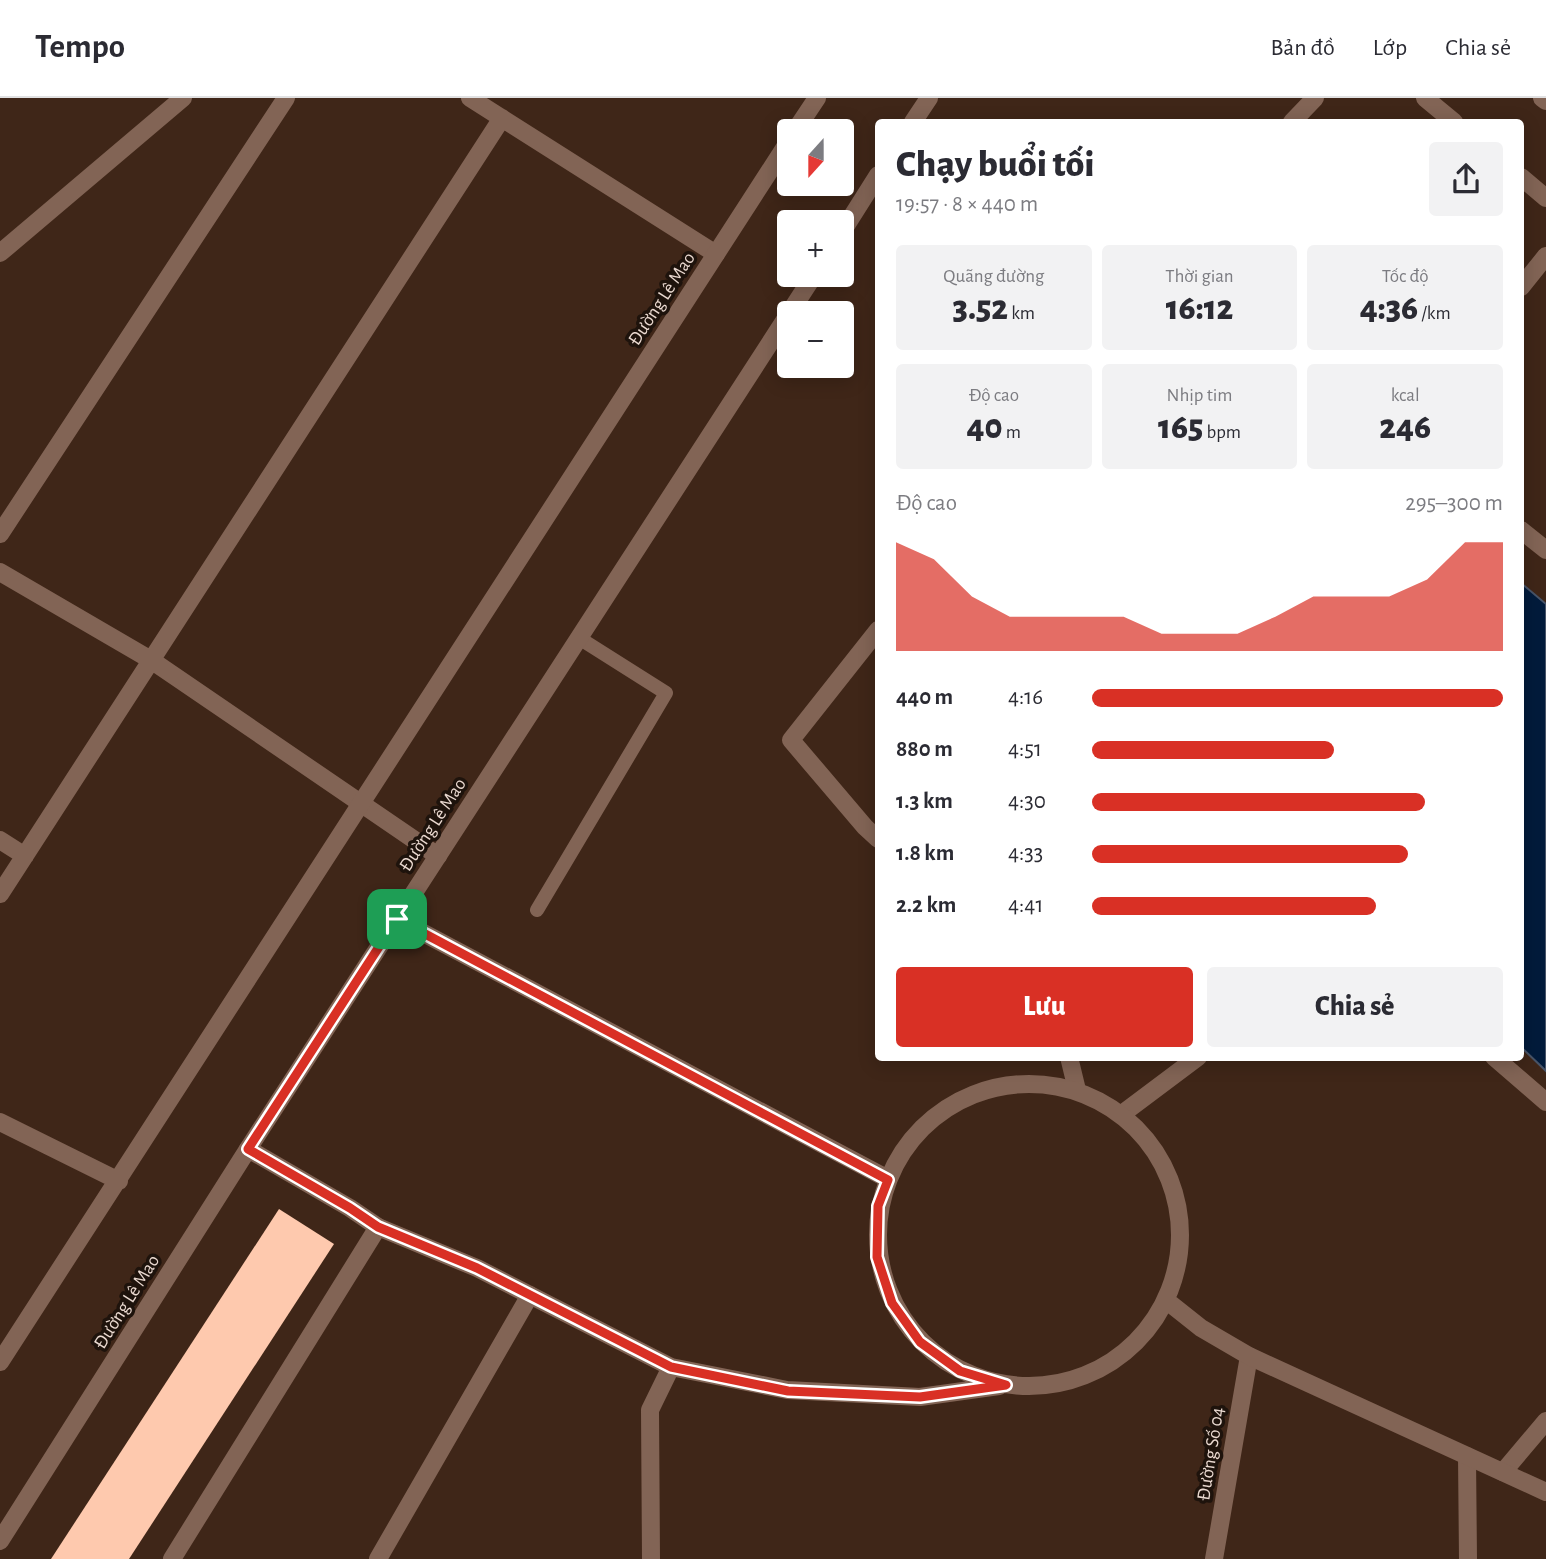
<!DOCTYPE html>
<html lang="vi">
<meta charset="utf-8">
<style>
:root{--surface:#fff;--page:#f2f2f3;--text:#2b2b33;--muted:#7c7c81;--line:#e1e1e2;--accent:#d93025}
body{margin:0;font-family:"Alegreya Sans",sans-serif;background:var(--page);color:var(--text);height:100vh;display:flex;flex-direction:column;font-size:26px;white-space:nowrap}
*{box-sizing:border-box;margin:0}
p{font-size:23px;color:var(--muted)}
.icon{flex:none;width:38px;height:38px;fill:none;stroke:currentColor;stroke-width:2;stroke-linecap:round;stroke-linejoin:round}
.map{position:relative;flex:1;overflow:hidden}
.drawer{position:absolute;left:875px;top:21px;width:649px;height:942px;display:flex;flex-direction:column;background:var(--surface);border-radius:7px;box-shadow:0 4px 18px #0003}
.drawer>*{flex:none}
.needle{width:46px;rotate:201deg}
.buttons{position:absolute;left:777px;top:21px;display:grid;gap:14px}
.buttons a{display:grid;place-items:center;width:77px;height:77px;border-radius:7px;background:var(--surface);box-shadow:0 4px 18px #0003;font-size:35px}
.pin{position:absolute;display:grid;place-items:center;width:60px;height:60px;color:#fff;margin:-30px;border-radius:14px;box-shadow:0 4px 10px #0006}
.round{display:grid;place-items:center;flex:none;width:74px;height:74px;border-radius:7px;background:var(--page)}
.overview{display:flex;align-items:center;justify-content:space-between;height:119px;padding:0 21px}
h1{font-size:38px;font-weight:800;line-height:52px}
.figures{display:grid;grid-template-columns:repeat(3,1fr);gap:10px;height:119px;padding:7px 21px}
.figures div{display:grid;align-content:center;border-radius:7px;background:var(--page);text-align:center}
.figures b{font-size:35px;font-weight:800}
.figures small{font-size:19px;font-weight:400}
.figures p{font-size:19px}
.chart{height:196px;padding:14px 21px}
.chart p{display:flex;justify-content:space-between}
.chart svg{width:100%;height:126px;margin-top:7px;fill:var(--accent);opacity:.7}
.action{display:flex;gap:14px;margin-top:auto;padding:14px 21px}
.action a{flex:1;height:80px;border-radius:7px;background:var(--accent);color:#fff;font-size:28px;font-weight:800;line-height:80px;text-align:center}
.action a+a{background:var(--page);color:var(--text)}
ul{padding:0 21px;list-style:none;font-size:23px}
li{display:grid;grid-template-columns:112px 84px 1fr;align-items:center;height:52px}
li i{height:18px;border-radius:9px;background:var(--accent)}
header{display:flex;align-items:center;gap:42px;box-sizing:border-box;height:98px;padding:0 35px;background:var(--surface);border-bottom:2px solid var(--line)}
header strong{font-size:33px}
nav{display:flex;gap:38px;margin-inline-start:auto;font-size:24px}
.map>svg:first-child{display:block}
.water{fill:#021b3b;stroke:#485468;stroke-width:2}
.building{fill:#fec9ae}
.lines{fill:none;stroke-linecap:round;stroke-linejoin:round}
.lane{stroke:#826455;stroke-width:14}
.street{stroke:#826455;stroke-width:18}
.secondary{stroke:#826455;stroke-width:18}
.route-casing{stroke:#fff;stroke-width:14}
.route{stroke:#d93025;stroke-width:9}
.labels{text-anchor:middle;dominant-baseline:central;stroke-width:7;stroke-linejoin:round;paint-order:stroke}
.street-label{font-size:19px;fill:#ebdad1;stroke:#1e130c}
</style>
<header>
<strong>Tempo</strong>
<nav><a>Bản đồ</a><a>Lớp</a><a>Chia sẻ</a></nav>
</header>
<div class="map">
<svg width="1546" height="1461" viewBox="0 0 1546 1461">
<rect width="100%" height="100%" fill="#3f2618"/>
<path class="water" d="M1521,485l25,21v467l-25,-24z"/>
<path class="building" d="M279,1111l55,35 -205,315h-78z"/>
<g class="lines">
<path class="lane" d="M537,812l129,-217 -87,-55"/>
<path class="street" d="M470,0l246,156
M1292,24l23,-24
M0,155l183,-155
M1521,189l25,-31
M1521,432l25,20
M0,436l286,-436
M0,474l151,88 287,196
M878,532l-87,110 74,87 13,12
M0,742l25,16
M0,796l502,-776
M1069,959l8,33
M1494,959l52,45
M1122,1016l76,-57
M1467,1358l1,103
M1503,1374l43,-51
M172,1461l206,-332 -28,-19 -102,-59
M378,1461l152,-264
M651,1461l-1,-149 21,-43
M1214,1461l35,-203"/>
<path class="secondary" d="M1425,0l29,24
M1542,0l4,3
M913,24l16,-24
M795,33l22,-33
M1521,79l25,21
M842,134l36,-57
M397,821l491,260
M878 1137a151 151 0 1 1 302 0a151 151 0 1 1-302 0Z
M0,1024l119,59
M378,1129l99,41 194,99 116,23 133,7 79,-11
M1167,1203l34,27 48,28 297,136
M0,1264l789,-1221
M0,1443l248,-392 566,-874"/>
</g>
<g class="lines">
<defs>
<path id="route" d="M397,821l491,261 -10,26 -1,51 15,46 28,39 40,29 46,14 -86,12 -132,-6 -117,-24 -194,-99 -99,-41 -28,-19 -102,-59z"/>
</defs>
<use href="#route" class="route-casing"/>
<use href="#route" class="route"/>
</g>
<g class="labels">
<g class="street-label">
<text transform="translate(662 201) rotate(-57)">Đường Lê Mao</text>
<text transform="translate(433 727) rotate(-57)">Đường Lê Mao</text>
<text transform="translate(127 1204) rotate(-58)">Đường Lê Mao</text>
<text transform="translate(1211 1356) rotate(-81)">Đường Số 04</text>
</g>
</g>
</svg>
<div class="buttons">
<a><svg class="needle" viewBox="-14 -14 28 28"><path d="M0-13l5 13h-10z" fill="#e53935"/><path d="M0 13l5-13h-10z" fill="#7c7c81"/></svg></a>
<a>+</a>
<a>−</a>
</div>
<div class="pin" style="left:397px;top:821px;background:#1e9e55"><svg class="icon" aria-label="arrive" viewBox="0 0 24 24"><path d="M6 21V4h12l-3 4 3 4H6"/></svg></div>
<section class="drawer">
<div class="overview"><div><h1>Chạy buổi tối</h1><p>19:57 · 8 × 440 m</p></div><a class="round"><svg class="icon" aria-label="share" viewBox="0 0 24 24"><path d="M12 15V3M7 8l5-5 5 5M5 13v7h14v-7"/></svg></a></div>
<div class="figures">
<div><p>Quãng đường</p><b>3.52<small> km</small></b></div>
<div><p>Thời gian</p><b>16:12</b></div>
<div><p>Tốc độ</p><b>4:36<small> /km</small></b></div>
</div>
<div class="figures">
<div><p>Độ cao</p><b>40<small> m</small></b></div>
<div><p>Nhịp tim</p><b>165<small> bpm</small></b></div>
<div><p>kcal</p><b>246</b></div>
</div>
<div class="chart"><p><span>Độ cao</span>295–300 m</p>
<svg viewBox="0 0 160 44" preserveAspectRatio="none"><path d="M0 44V6L10 12L20 25L30 32L40 32L50 32L60 32L70 38L80 38L90 38L100 32L110 25L120 25L130 25L140 19L150 6L160 6V44z"/></svg>
</div>
<ul>
<li><b>440 m</b>4:16<i style="width:100%"></i></li>
<li><b>880 m</b>4:51<i style="width:59%"></i></li>
<li><b>1.3 km</b>4:30<i style="width:81%"></i></li>
<li><b>1.8 km</b>4:33<i style="width:77%"></i></li>
<li><b>2.2 km</b>4:41<i style="width:69%"></i></li>
</ul>
<div class="action"><a>Lưu</a><a>Chia sẻ</a></div>
</section>
</div>
